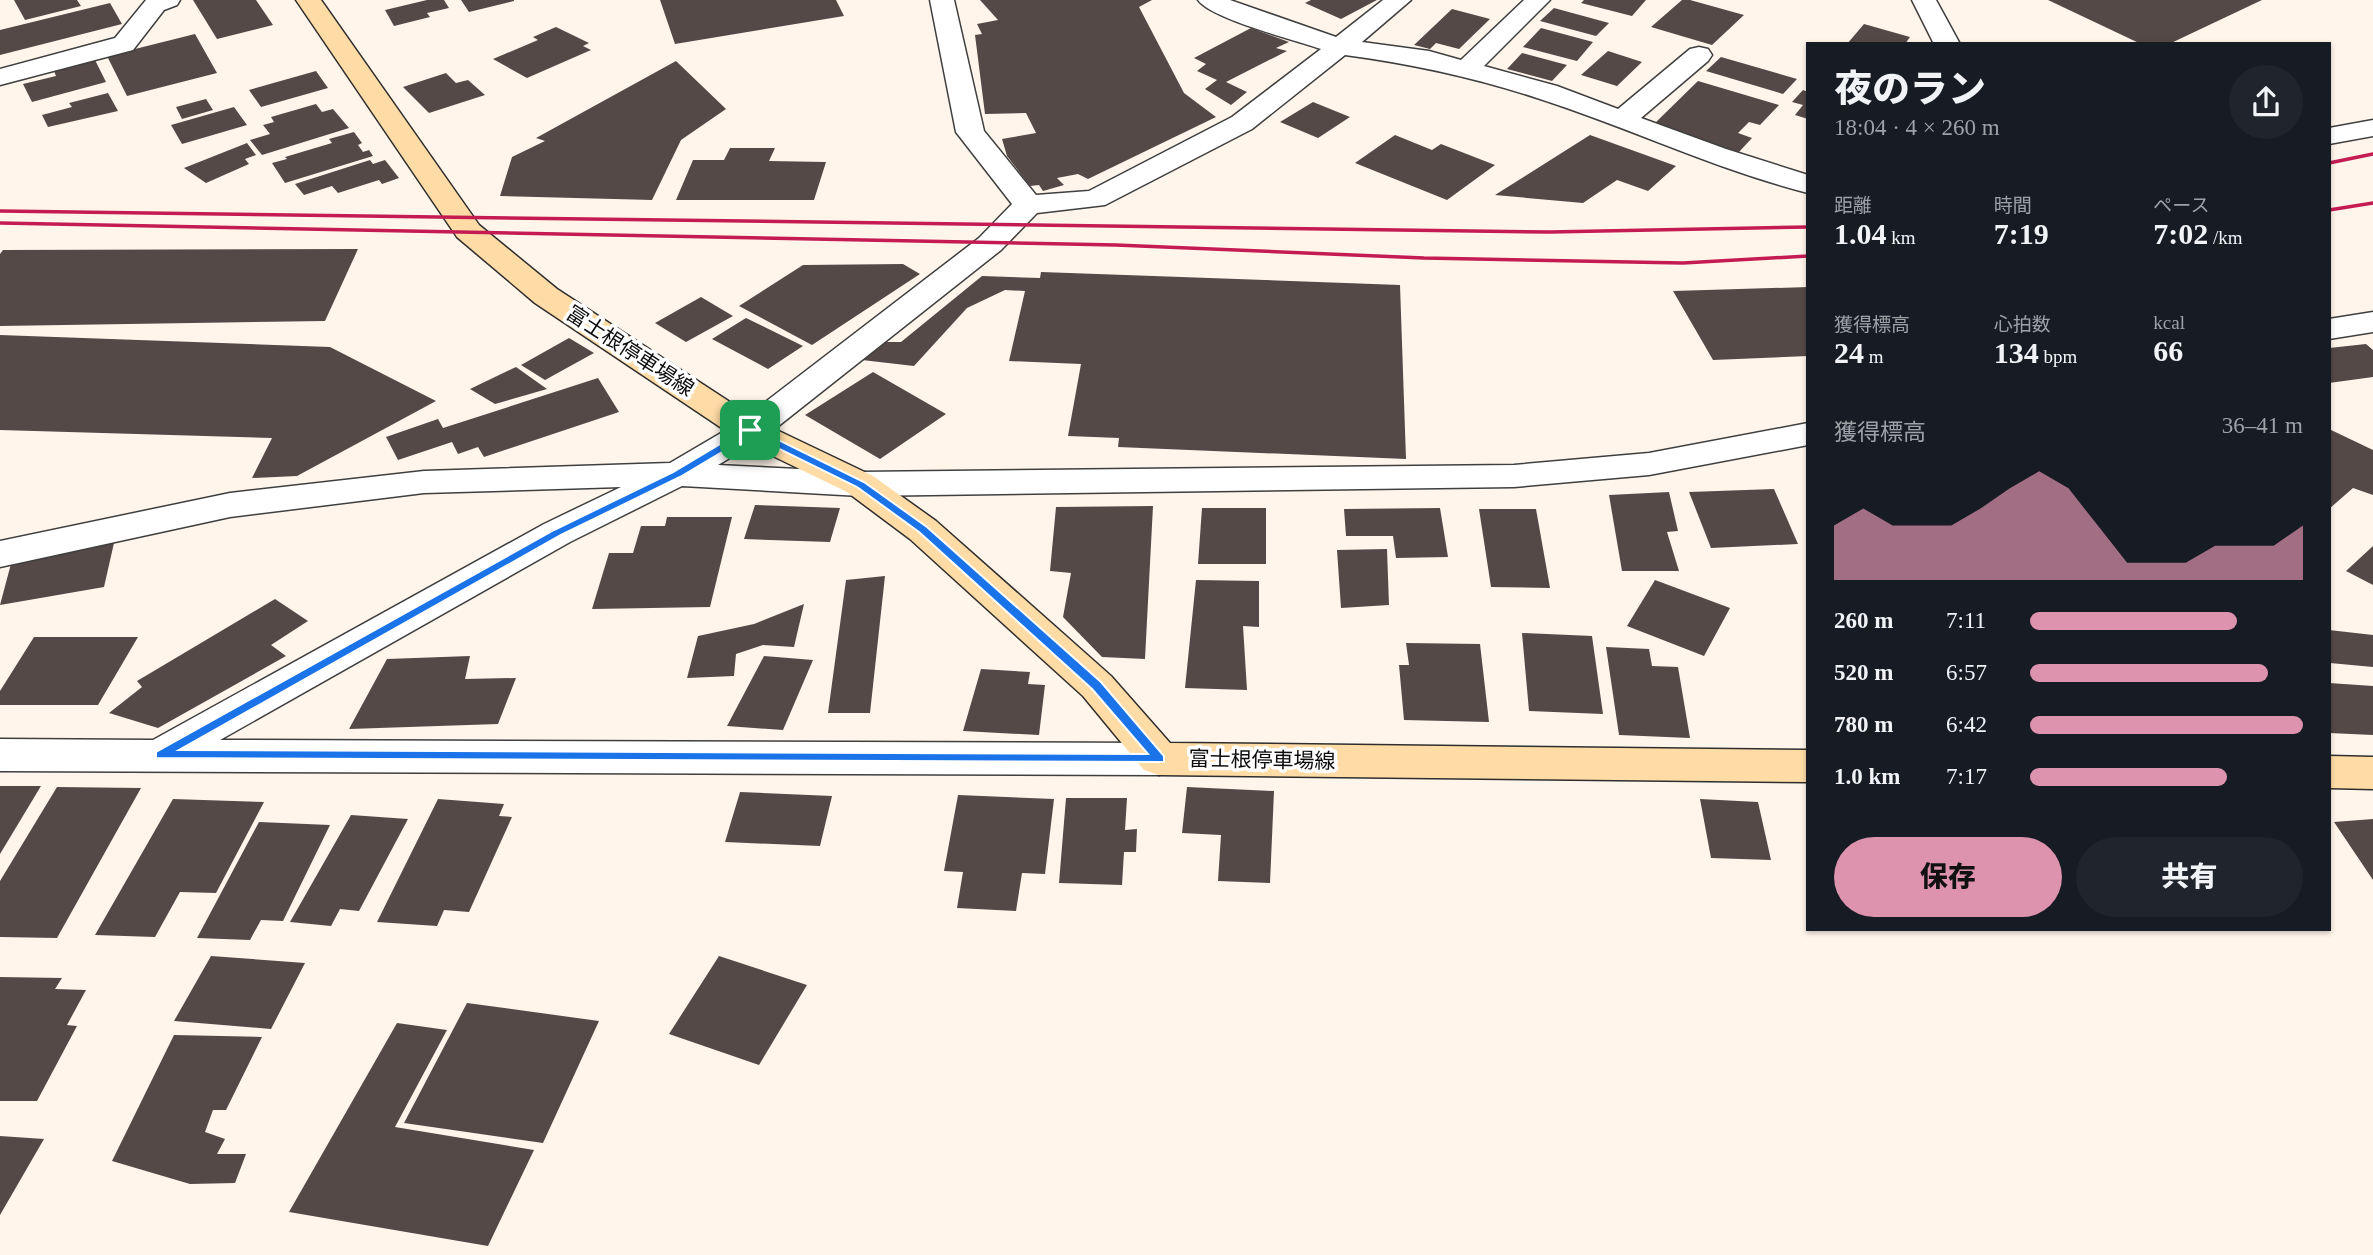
<!DOCTYPE html>
<html lang="ja">
<meta charset="utf-8">
<style>
:root{--surface:#171b24;--page:#20242c;--text:#f1f3f6;--muted:#9ea1a6;--accent:#dd92ad}
body{margin:0;font-family:"Times New Roman","Noto Sans JP",serif;background:var(--page);color:var(--text);height:100vh;display:flex;flex-direction:column;font-size:26px;white-space:nowrap}
*{box-sizing:border-box;margin:0}
p{font-size:23px;color:var(--muted)}
.icon{flex:none;width:38px;height:38px;fill:none;stroke:currentColor;stroke-width:2;stroke-linecap:round;stroke-linejoin:round}
.map{position:relative;flex:1;overflow:hidden}
.sheet{position:absolute;left:1806px;top:42px;width:525px;height:889px;display:flex;flex-direction:column;background:var(--surface);border-radius:0px;box-shadow:0 2px 5px #0004}
.sheet>*{flex:none}
.pin{position:absolute;display:grid;place-items:center;width:60px;height:60px;color:#fff;margin:-30px;border-radius:14px;box-shadow:0 4px 10px #0006}
.round{display:grid;place-items:center;flex:none;width:74px;height:74px;border-radius:37px;background:var(--page)}
.overview{display:flex;align-items:center;justify-content:space-between;height:119px;padding:0 28px}
h1{font-size:38px;font-weight:800;line-height:52px}
.metrics{display:grid;grid-template-columns:repeat(3,1fr);gap:10px;height:119px;padding:7px 28px}
.metrics div{display:grid;align-content:center}
.metrics b{font-size:30px;font-weight:800}
.metrics small{font-size:19px;font-weight:400}
.metrics p{font-size:19px}
.chart{height:196px;padding:14px 28px}
.chart p{display:flex;justify-content:space-between}
.chart svg{width:100%;height:126px;margin-top:7px;fill:var(--accent);opacity:.7}
.button{display:flex;gap:14px;margin-top:auto;padding:14px 28px}
.button a{flex:1;height:80px;border-radius:42px;background:var(--accent);color:#111;font-size:28px;font-weight:800;line-height:80px;text-align:center}
.button a+a{background:var(--page);color:var(--text)}
ul{padding:0 28px;list-style:none;font-size:23px}
li{display:grid;grid-template-columns:112px 84px 1fr;align-items:center;height:52px}
li i{height:18px;border-radius:9px;background:var(--accent)}
.map>svg:first-child{display:block}
.building{fill:#554948}
.lines{fill:none;stroke-linecap:round;stroke-linejoin:round}
.minor-casing{stroke:#3f3f3f;stroke-width:3}
.secondary-casing{stroke:#2e2e2e;stroke-width:3}
.minor{fill:#fff;fill-rule:evenodd}
.secondary{fill:#ffdca6;fill-rule:evenodd}
.rail{stroke:#c41b53;stroke-width:3.5}
.route{fill:#1a73e8;stroke:#fff;stroke-width:2;fill-rule:evenodd}
.labels{text-anchor:middle;dominant-baseline:central;stroke-width:7;stroke-linejoin:round;paint-order:stroke}
.street-label{font-size:21px;fill:#0c0c0c;stroke:#fff}
</style>
<div class="map">
<svg width="2373" height="1255" viewBox="0 0 2373 1255">
<rect width="100%" height="100%" fill="#fff5eb"/>
<path class="building" d="M14,0h63l4,6 -56,14z
M193,0h63l17,25 -56,14z
M427,0h17l5,8 -22,5 3,4 -36,9 -9,-16z
M461,0h53v1l-45,11z
M660,0h176l8,16 -169,28z
M980,0h172l-13,7 45,86 32,24 -128,62 -10,-5 -21,4 7,7 -21,6 -4,-6 -9,1 -23,-30 -5,-17 34,-6 -10,-20 -41,1 -10,-79 7,-1 -5,-10 21,-4z
M1311,0h66l-36,19 -36,-16z
M1584,0h62l-14,16 -51,-13z
M1682,0h8l54,15 -32,30 -61,-18z
M2048,0h214l-93,44h-28z
M110,3l12,21 -122,31v-25z
M1554,8l55,15 -13,13 -56,-15z
M1452,9l38,10 -31,30 -23,-6 -6,6 -16,-4z
M1864,24l46,13 -5,7h-58z
M556,27l33,16 -6,3 8,4 -64,28 -34,-19 45,-19 -5,-3z
M1251,28l38,14 -13,6 11,3 -61,31 21,10 -16,13 -26,-16 12,-9 -20,-9 9,-7 -12,-6z
M1541,28l52,14 -16,19 -54,-14z
M195,34l22,39 -90,23 -20,-40z
M1608,51l34,11 -25,24 -36,-11z
M1522,53l45,12 -15,16 -45,-12z
M1721,57l76,22 -14,15 -77,-23z
M95,60l11,22 -74,20 -9,-18 33,-8 -2,-5z
M676,61l50,48 -45,31 -29,60 -152,-4 12,-39 33,-16 -9,-3z
M316,71l12,17 -67,19 -12,-17z
M446,73l10,10 12,-3 17,15 -56,18 -26,-26z
M1698,81l81,24 -19,20 -11,-3 -11,11 14,5 -13,14 -86,-27z
M1803,90l5,2v27l-13,-4 8,-10 -11,-3z
M108,93l10,18 -70,16 -6,-12 30,-8 -3,-4z
M206,99l7,11 -31,9 -6,-12z
M1313,102l37,15 -32,21 -38,-16z
M316,104l6,8 11,-3 16,19 -87,27 -12,-15 20,-6 -7,-9 11,-3 -3,-5z
M234,107l13,18 -65,19 -11,-19z
M354,132l8,11 -4,2 5,7 6,-2 4,6 -88,27 -13,-20 15,-4 -2,-2 47,-14 -3,-4z
M1395,135l37,15 9,-6 54,21 -48,35 -92,-37z
M1590,135l86,31 -28,25 -31,-11 -34,23 -88,-8z
M247,143l9,12 -11,4 4,5 -43,19 -22,-15z
M730,148h45l-6,13 57,1 -12,38h-138l17,-40h31z
M370,160l3,4 12,-4 14,18 -17,6 -3,-4 -41,13 -6,-7 -28,9 -9,-11z
M358,249l-33,72 -325,5v-72l3,-4z
M903,264l17,10 -108,71 -73,-39 64,-41z
M1041,272l359,13 6,174 -288,-12 1,-9 -51,-2 13,-72 -72,-3 16,-70 -20,-1 -38,18 -53,58 -52,-6 24,-18h15l81,-66 58,2z
M1808,287v69l-95,4 -40,-69z
M701,297l32,19 -47,26 -31,-19z
M746,318l57,28 -35,23 -56,-30z
M0,335l330,12 106,54 -139,75 -45,2 20,-40 -272,-8z
M569,338l25,15 -49,27 -24,-15z
M2366,344l7,6v27l-44,6v-35z
M516,367l31,22 -52,15 -25,-15z
M873,372l73,42 -66,45 -75,-44z
M598,378l21,34 -135,45 -6,-10 -20,7 -6,-12 -54,18 -12,-23 52,-18 5,9z
M2329,429l44,21v45l-20,-7 -24,21z
M1774,489l24,55 -87,4 -22,-56z
M1669,492l9,39 -11,1 12,39h-57l-13,-76z
M755,505l85,3 -10,34 -86,-3z
M1153,506l-8,153 -43,-2 -39,-40 8,-44 -21,-2 6,-64z
M1202,508h64v56h-68z
M1440,508l8,49 -52,1 -3,-22h-47l-2,-27z
M1479,509h57l14,79 -59,-1z
M667,517h65l-22,90 -118,2 17,-56h24l8,-27h24z
M114,543l-10,44 -104,18 12,-45z
M2373,546v39l-27,-14z
M1387,549l2,56 -48,3 -4,-58z
M885,576l-15,137h-42l18,-133z
M1196,580l63,1v46l-16,-1 4,64 -62,-2z
M1655,580l75,28 -26,48 -77,-30z
M275,599l33,22 -37,24 15,11 -128,72 -49,-15 33,-26 -5,-6z
M804,604l-10,43 -31,-2 -27,9 -2,22 -47,2 11,-42 56,-12z
M2329,630l44,5v32l-43,-4z
M1522,633l70,3 11,78 -74,-3z
M34,637h104l-40,68h-98v-14z
M1406,643l74,1 9,78 -85,-2 -5,-55h10z
M1606,647l43,2 3,17 26,1 12,71 -71,-3z
M470,656l-5,23 51,-1 -18,46 -149,5 38,-70z
M764,656l49,4 -30,70 -56,-4z
M981,669l49,3 -2,12 17,1 -6,50 -76,-4z
M2329,683l44,3v49l-44,-2z
M0,786h41l-41,68z
M57,787l84,1 -84,150 -57,-1v-56z
M1187,787l87,4 -4,92 -52,-2 3,-46 -39,-2z
M740,792l92,4 -12,50 -95,-4z
M958,795l96,4 -9,75 -23,-1 -6,38 -59,-3 6,-36 -19,-1z
M1066,798h61l-2,32 12,-1 -1,23h-12l-2,33 -63,-2z
M173,799l91,3 -48,91 -36,-1 -25,45 -60,-2z
M438,799l66,5 -5,12 13,1 -43,95 -25,-2 -7,16 -60,-4z
M1700,799l58,3 13,58 -60,-2z
M351,815l57,4 -49,92 -19,-2 -9,17 -41,-4z
M2373,819v61l-39,-58z
M259,822l71,3 -47,96 -22,-1 -11,20 -53,-2z
M211,956l94,7 -34,66 -97,-8z
M719,956l88,29 -48,80 -90,-31z
M0,977l62,1 -7,11 31,1 -19,35 10,1 -40,75h-37z
M467,1003l132,18 -56,122 -139,-20z
M397,1023l50,7 -52,97 139,23 -46,96 -199,-34z
M174,1035l88,2 -36,73h-13l-8,22 20,7 -8,15h29l-11,29 -45,1 -78,-23z
M0,1136l44,3 -44,76z"/>
<g class="lines">
<defs>
<path id="minor" d="M146,0h34l-3,5 -13,5 -31,40 -133,35v-16l115,-31z
M930,0h24l30,131 52,64 53,-4 143,-74 89,-68c-25,-9 -110,-30 -123,-49h32l106,37 47,-37h28l-49,42 67,9 32,9 63,-60h26l-66,66 73,20 61,23 72,-60 9,-2 9,2 4,6 -4,6 -67,57 85,31 82,26v18c-94,-24 -180,-66 -271,-95 -64,-21 -125,-34 -192,-43l-93,74 -147,76 -68,8 -36,37 -239,189 -44,26 142,7 654,-7 135,-12 159,-30v22l-159,30 -135,12 -654,9 -178,-10 -112,56 -350,198 939,3 15,5 6,11 -6,11 -15,5 -1159,-4v-32l153,1 391,-216 77,-37 -197,6 -194,24 -230,50v-26l230,-48 194,-22 246,-8 68,-40 241,-185 33,-34 -56,-72z
M1912,0h24l24,44h-26z
M2373,120v16l-44,8v-16z
M2373,312v20l-44,7v-20z"/>
<path id="secondary" d="M296,0h25l158,225 78,64 205,134 111,53 63,45 175,155 59,67 638,7v32l-649,-7 -15,-5 -61,-74 -173,-157 -63,-47 -109,-53 -203,-136 -78,-66z
M2329,756l44,1v32l-44,-1z"/>
</defs>
<use href="#minor" class="minor-casing"/>
<use href="#secondary" class="secondary-casing"/>
<use href="#minor" class="minor"/>
<use href="#secondary" class="secondary"/>
<path class="rail" d="M2329,163l44,-9
M2329,210l44,-7
M0,211l1550,21 258,-5
M0,223l1116,22 308,13 259,5 125,-7"/>
</g>
<path class="route" d="M747,428h7l110,54 63,45 174,155 63,74v6l-1008,-4v-6l398,-222 119,-58zM751,435l106,52 62,45 173,157 56,65 -969,-4 382,-215 119,-58z"/>
<g class="labels">
<g class="street-label">
<text transform="translate(630 351) rotate(33)">富士根停車場線</text>
<text transform="translate(1262 760) rotate(1)">富士根停車場線</text>
</g>
</g>
</svg>
<div class="pin" style="left:750px;top:430px;background:#1e9e55"><svg class="icon" aria-label="arrive" viewBox="0 0 24 24"><path d="M6 21V4h12l-3 4 3 4H6"/></svg></div>
<section class="sheet">
<div class="overview"><div><h1>夜のラン</h1><p>18:04 · 4 × 260 m</p></div><a class="round"><svg class="icon" aria-label="share" viewBox="0 0 24 24"><path d="M12 15V3M7 8l5-5 5 5M5 13v7h14v-7"/></svg></a></div>
<div class="metrics">
<div><p>距離</p><b>1.04<small> km</small></b></div>
<div><p>時間</p><b>7:19</b></div>
<div><p>ペース</p><b>7:02<small> /km</small></b></div>
</div>
<div class="metrics">
<div><p>獲得標高</p><b>24<small> m</small></b></div>
<div><p>心拍数</p><b>134<small> bpm</small></b></div>
<div><p>kcal</p><b>66</b></div>
</div>
<div class="chart"><p><span>獲得標高</span>36–41 m</p>
<svg viewBox="0 0 160 44" preserveAspectRatio="none"><path d="M0 44V25L10 19L20 25L30 25L40 25L50 19L60 12L70 6L80 12L90 25L100 38L110 38L120 38L130 32L140 32L150 32L160 25V44z"/></svg>
</div>
<ul>
<li><b>260 m</b>7:11<i style="width:76%"></i></li>
<li><b>520 m</b>6:57<i style="width:87%"></i></li>
<li><b>780 m</b>6:42<i style="width:100%"></i></li>
<li><b>1.0 km</b>7:17<i style="width:72%"></i></li>
</ul>
<div class="button"><a>保存</a><a>共有</a></div>
</section>
</div>
